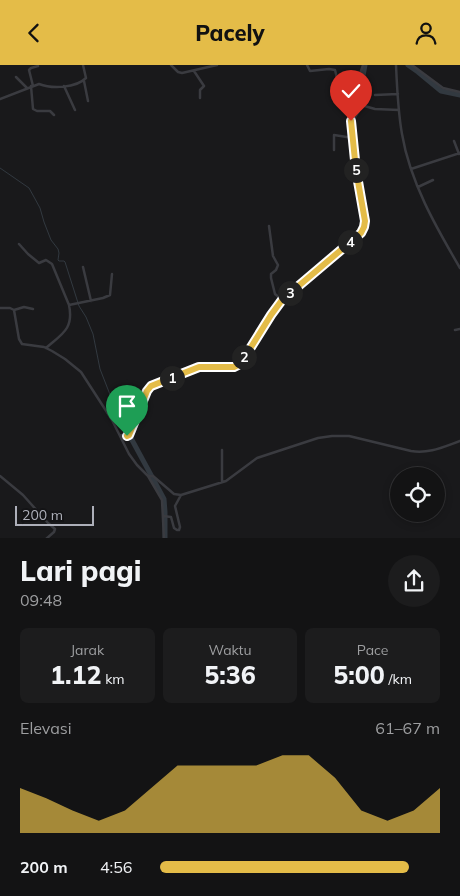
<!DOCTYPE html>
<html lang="id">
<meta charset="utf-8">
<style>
:root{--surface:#131314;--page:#1c1c1d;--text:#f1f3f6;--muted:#9d9ea0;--line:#323234;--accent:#e4bc48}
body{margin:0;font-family:Mulish,sans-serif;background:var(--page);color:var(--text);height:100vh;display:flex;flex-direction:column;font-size:19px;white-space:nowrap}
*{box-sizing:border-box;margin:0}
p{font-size:16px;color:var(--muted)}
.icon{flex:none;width:28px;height:28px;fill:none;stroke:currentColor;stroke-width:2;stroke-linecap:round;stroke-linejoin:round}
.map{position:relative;height:473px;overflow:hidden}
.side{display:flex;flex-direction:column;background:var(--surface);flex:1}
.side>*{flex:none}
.buttons{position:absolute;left:390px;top:402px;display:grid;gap:10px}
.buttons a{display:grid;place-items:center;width:55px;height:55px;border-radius:50%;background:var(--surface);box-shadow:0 2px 8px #0003,0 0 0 1px var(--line);font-size:25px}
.scale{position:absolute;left:15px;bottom:12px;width:79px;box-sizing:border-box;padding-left:5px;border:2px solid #adafb9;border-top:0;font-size:14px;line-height:18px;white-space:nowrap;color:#adafb9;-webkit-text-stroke:4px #141416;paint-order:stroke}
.pin{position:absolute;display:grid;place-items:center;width:42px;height:42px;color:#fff;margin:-51px -21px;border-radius:50% 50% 50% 0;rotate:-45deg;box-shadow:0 0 5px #0007}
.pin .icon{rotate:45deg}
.km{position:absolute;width:25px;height:25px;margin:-12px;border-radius:50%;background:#222;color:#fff;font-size:14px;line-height:25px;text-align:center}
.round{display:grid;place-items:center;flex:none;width:52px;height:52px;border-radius:26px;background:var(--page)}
.summary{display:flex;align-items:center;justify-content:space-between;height:85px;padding:0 20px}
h1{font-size:28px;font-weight:800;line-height:38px}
.figures{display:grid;grid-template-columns:repeat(3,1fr);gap:8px;height:85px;padding:5px 20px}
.figures div{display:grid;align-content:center;border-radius:8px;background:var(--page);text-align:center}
.figures b{font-size:25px;font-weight:800}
.figures small{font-size:14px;font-weight:400}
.figures p{font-size:14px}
.chart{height:140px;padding:10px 20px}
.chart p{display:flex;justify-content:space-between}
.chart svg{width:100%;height:90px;margin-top:5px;fill:var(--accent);opacity:.7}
ul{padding:0 20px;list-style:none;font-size:16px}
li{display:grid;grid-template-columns:80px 60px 1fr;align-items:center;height:38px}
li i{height:12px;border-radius:6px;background:var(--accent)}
header{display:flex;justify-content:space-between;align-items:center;height:65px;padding:0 20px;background:var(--accent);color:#111;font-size:22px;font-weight:800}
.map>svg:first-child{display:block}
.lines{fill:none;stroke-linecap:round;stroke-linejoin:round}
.stream{stroke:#323940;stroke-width:1}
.river{stroke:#323940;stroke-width:5}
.minor{stroke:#3a3b40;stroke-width:2.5}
.route-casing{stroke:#fff;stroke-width:10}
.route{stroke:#e4bc48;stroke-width:6}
</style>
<header><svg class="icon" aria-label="back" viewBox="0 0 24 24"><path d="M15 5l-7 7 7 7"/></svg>Pacely<svg class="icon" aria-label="person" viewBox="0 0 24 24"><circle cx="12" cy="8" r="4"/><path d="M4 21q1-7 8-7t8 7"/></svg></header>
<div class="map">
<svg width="460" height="474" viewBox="0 0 460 474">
<rect width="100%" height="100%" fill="#19191b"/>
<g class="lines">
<path class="stream" d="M0,103l29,20 5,9 6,11 4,14 7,18 7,9 1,4 -1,7 1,1h5l1,1 14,44 7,11 7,17 7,35 18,46 6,12 1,6 2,1
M130,371l1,1"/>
<path class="river" d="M408,0l10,7 23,19 19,4
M320,204l42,-35 5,-8v-6l-8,-42 -7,-58 10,-17 1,-4 -1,-18 3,-16
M276,245l9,-10 23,-20
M165,473v-26l-1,-13 -32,-59 -1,-3 18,-46 5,-4 46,-18 36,-1 5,-3 5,-8"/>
<path class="minor" d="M171,0l7,7 4,1 35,-8
M307,0l3,6 19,-2 6,1 2,8v17l3,4 35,10 24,1
M396,0c1,23 2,47 6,69 8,48 34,93 58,134
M412,0l31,23 17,4
M194,6l10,15 -4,4v8
M16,12l11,11
M84,16l4,20
M31,21l2,23 4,2h13l4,4
M33,21l-4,-16 2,-2 7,-2
M64,21l11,24
M375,30l23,-1
M0,34l39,-15c13,5 37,4 47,-6l-3,-13
M454,76l5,13
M334,85v-15l19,3
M411,104l49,-16
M418,122l15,-7
M269,161l4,30 5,9 -2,5 -5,4v4l4,16 7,6
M19,179l9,10 11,9 7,-3 6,4 17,41
M83,202l8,34
M0,243h10l4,2 5,29 3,5 22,3 8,4 13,8 16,13 31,48 17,34 8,11 11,11h5l21,18 7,1 45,-14 31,-23 61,-20 14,-2h17l62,15c18,3 32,-4 49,-10
M14,245l10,-3 9,2
M455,265l5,-1
M46,283c16,-14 28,-19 23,-43l34,-7 7,-3 2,-21
M120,370l7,1 2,-1 18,-44 4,-5 48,-19h34l5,-2 5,-5 28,-45 11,-15 79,-67 3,-6 1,-6 -9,-51 -5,-49 9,-22 1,-28 2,-6
M222,385v32
M0,411l23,19 25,28 7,6 -1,3 -8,7
M148,411l14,24 2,39
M163,451l8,1 3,11 3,2h2l1,-3 -5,-21 6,-11"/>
</g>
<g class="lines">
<defs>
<path id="route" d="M127,371l2,-1 18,-44 4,-5 48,-19h35l4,-2 5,-5 28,-45 11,-15 79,-67 3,-6 1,-6 -9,-51 -5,-49"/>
</defs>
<use href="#route" class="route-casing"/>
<use href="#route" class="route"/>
</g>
</svg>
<div class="buttons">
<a><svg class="icon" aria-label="locate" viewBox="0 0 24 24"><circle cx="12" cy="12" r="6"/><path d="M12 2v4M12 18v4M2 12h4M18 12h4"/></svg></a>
</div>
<div class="scale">200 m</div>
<div class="pin" style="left:127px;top:371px;background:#1e9e55"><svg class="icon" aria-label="arrive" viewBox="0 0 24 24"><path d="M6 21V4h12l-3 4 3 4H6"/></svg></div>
<div class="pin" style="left:351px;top:56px;background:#d93025"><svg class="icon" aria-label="check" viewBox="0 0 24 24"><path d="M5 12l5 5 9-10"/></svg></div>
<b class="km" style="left:172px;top:313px">1</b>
<b class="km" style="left:244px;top:292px">2</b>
<b class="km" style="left:290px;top:228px">3</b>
<b class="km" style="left:350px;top:177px">4</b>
<b class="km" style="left:356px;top:105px">5</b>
</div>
<section class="side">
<div class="summary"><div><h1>Lari pagi</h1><p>09:48</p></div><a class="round"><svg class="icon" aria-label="share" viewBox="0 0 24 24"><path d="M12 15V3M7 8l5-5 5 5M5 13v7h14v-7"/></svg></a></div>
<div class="figures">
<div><p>Jarak</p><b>1.12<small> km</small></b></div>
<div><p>Waktu</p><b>5:36</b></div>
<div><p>Pace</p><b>5:00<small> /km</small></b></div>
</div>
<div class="chart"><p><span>Elevasi</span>61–67 m</p>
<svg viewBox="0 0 160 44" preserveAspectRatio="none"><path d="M0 44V22L10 27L20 33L30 38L40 33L50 22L60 11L70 11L80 11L90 11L100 6L110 6L120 17L130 33L140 38L150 33L160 22V44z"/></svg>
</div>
<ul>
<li><b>200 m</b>4:56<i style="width:89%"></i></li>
</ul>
</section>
